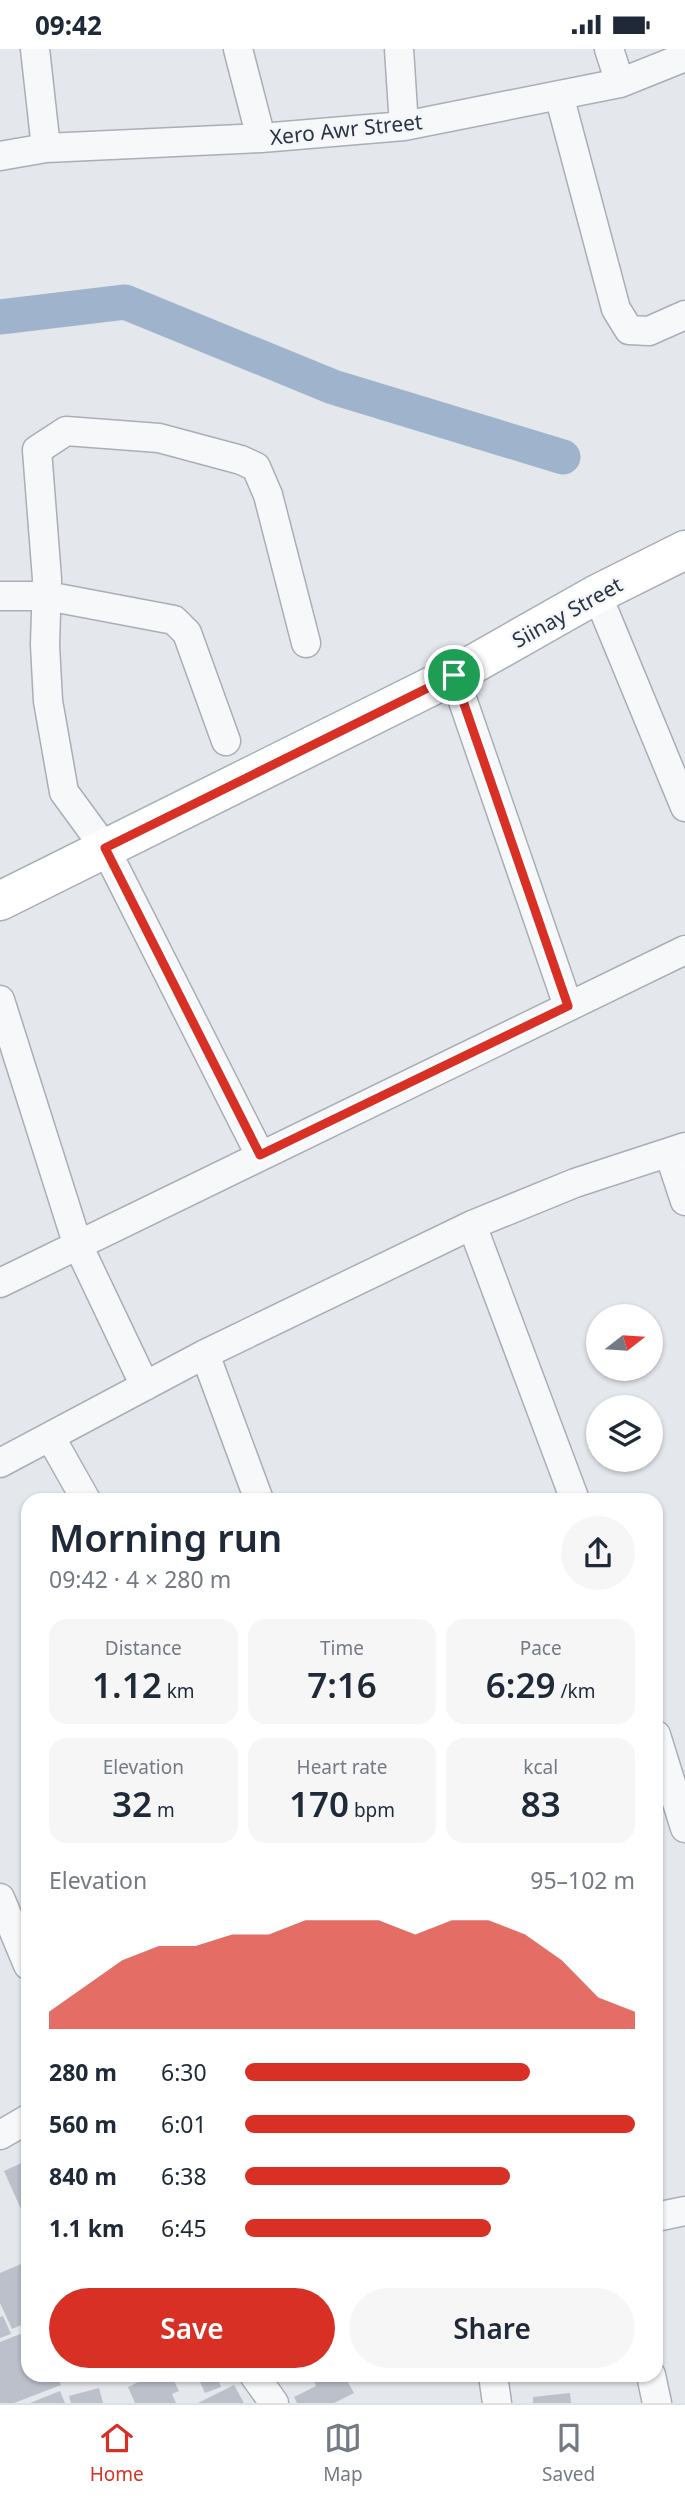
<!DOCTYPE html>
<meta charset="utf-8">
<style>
:root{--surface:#fff;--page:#f6f6f7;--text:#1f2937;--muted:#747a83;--line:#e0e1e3;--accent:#d93025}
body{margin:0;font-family:"Noto Sans",sans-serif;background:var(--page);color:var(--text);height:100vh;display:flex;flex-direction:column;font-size:26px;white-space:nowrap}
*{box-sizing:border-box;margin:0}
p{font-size:23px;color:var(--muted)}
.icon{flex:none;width:38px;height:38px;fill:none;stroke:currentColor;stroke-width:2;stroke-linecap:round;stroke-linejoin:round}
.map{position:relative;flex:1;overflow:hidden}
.details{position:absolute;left:21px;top:1444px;width:642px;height:889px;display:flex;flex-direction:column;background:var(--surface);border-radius:21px;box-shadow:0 2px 5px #0004}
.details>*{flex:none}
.needle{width:46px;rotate:73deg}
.buttons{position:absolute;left:586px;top:1255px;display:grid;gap:14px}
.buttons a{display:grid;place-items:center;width:77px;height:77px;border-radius:50%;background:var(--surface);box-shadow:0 2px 5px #0004;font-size:35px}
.pin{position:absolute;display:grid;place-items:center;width:60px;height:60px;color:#fff;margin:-30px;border:4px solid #fff;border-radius:50%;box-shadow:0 2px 7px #0007}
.round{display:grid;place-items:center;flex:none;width:74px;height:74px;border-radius:37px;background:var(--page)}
.overview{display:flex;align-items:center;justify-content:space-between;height:119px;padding:0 28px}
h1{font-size:38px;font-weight:600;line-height:52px}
.metrics{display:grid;grid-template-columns:repeat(3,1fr);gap:10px;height:119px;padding:7px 28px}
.metrics div{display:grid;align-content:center;border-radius:18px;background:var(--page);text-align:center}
.metrics b{font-size:35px;font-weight:600}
.metrics small{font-size:19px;font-weight:400}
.metrics p{font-size:19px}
.chart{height:196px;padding:14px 28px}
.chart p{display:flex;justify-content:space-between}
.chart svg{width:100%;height:126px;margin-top:7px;fill:var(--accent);opacity:.7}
.button{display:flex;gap:14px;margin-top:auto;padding:14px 28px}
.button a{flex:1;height:80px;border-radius:42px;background:var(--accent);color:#fff;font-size:28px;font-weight:600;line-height:80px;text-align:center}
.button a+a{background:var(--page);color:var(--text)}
ul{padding:0 28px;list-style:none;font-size:23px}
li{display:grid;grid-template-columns:112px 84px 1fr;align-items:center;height:52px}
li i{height:18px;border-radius:9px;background:var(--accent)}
.status{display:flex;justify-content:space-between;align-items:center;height:49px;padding:0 35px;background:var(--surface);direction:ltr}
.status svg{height:19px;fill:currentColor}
.tab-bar{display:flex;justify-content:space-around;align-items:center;height:98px;border-top:2px solid var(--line);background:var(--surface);font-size:19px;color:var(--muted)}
.tab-bar a{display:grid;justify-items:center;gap:4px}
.tab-bar .selected{color:var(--accent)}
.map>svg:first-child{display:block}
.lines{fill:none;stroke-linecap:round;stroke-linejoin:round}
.canal{stroke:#9fb4cc;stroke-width:35}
.building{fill:#bbc0ca}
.street-casing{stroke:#a9aeb7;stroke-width:31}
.secondary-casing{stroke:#a9aeb7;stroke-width:41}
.street{stroke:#f7f8fa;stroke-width:28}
.secondary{stroke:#fff;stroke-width:38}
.route-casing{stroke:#fff;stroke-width:14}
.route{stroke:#d93025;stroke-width:9}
.labels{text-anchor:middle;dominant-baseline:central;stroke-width:5;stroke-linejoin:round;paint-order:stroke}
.street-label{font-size:21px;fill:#2b3445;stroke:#f4f6f9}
</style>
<div class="status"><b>09:42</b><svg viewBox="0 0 49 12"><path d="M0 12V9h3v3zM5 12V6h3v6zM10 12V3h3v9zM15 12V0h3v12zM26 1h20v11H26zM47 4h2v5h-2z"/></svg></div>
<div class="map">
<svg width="685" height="2354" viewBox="0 0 685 2354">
<rect width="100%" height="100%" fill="#e4e7ec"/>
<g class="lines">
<path class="canal" d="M0,268l125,-15 208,85 230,70"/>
</g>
<path class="building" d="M28,2111v65l-24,-54z
M28,2212v61l-16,7 -12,-26v-30z
M3,2267l8,18 -11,4v-21z
M28,2282v44h29l4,10 -47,18h-14v-61z
M153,2326h18l8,16 -7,3 4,9h-41l-7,-16z
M197,2326h19l5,12 -16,6z
M327,2326h3l4,7 11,-5 9,16 -20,10h-37l-3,-6 22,-11 -2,-5z
M234,2336l10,18h-46z
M99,2339l4,15h-32l-2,-7z
M60,2342l5,12h-35z
M570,2344l1,10h-38v-6z"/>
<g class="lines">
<defs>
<path id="street" d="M35,0l11,99
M238,0l23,89
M399,0l5,77
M609,0l11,34
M559,46l57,214 13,21 20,1 36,-16
M0,107l46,-8 215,-10 143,-12 216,-43 65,-26
M597,545l88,213
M0,547h47l127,24 13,13 39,108
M454,626l114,331
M0,951l77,243 68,143
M669,1104l16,48
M260,1106l-155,-307 -41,-56 -16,-91 -3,-56 2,-66 -10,-129 29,-19 93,7 82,22 15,7 12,28 38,148
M472,1176l103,275
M0,1234l685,-333
M205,1305l54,146
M51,1389l35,62
M0,1414l205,-109 267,-129 103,-42 110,-36
M656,1686l29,93
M0,1849l28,67
M0,2086l28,-16
M656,2168l29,-6
M254,2326l20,28
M493,2326l4,28
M651,2326l6,28"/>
<path id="secondary" d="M0,852l454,-226 143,-81 88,-44"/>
</defs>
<use href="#street" class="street-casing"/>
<use href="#secondary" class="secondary-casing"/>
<use href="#street" class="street"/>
<use href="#secondary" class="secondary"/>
</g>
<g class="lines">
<defs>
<path id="route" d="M454,626l114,331 -308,149 -155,-307z"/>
</defs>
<use href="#route" class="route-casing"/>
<use href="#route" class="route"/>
</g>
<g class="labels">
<g class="street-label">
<text transform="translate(346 80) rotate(-6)">Xero Awr Street</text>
<text transform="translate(567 563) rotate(-29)">Siinay Street</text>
</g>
</g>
</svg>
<div class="buttons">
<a><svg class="needle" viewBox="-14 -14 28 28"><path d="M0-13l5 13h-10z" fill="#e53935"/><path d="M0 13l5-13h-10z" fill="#747a83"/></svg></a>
<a><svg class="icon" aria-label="layers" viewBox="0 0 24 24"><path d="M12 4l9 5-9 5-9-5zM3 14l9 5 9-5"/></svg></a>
</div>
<div class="pin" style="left:454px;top:626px;background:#1e9e55"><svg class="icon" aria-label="arrive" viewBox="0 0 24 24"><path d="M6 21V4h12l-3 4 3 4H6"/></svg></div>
<section class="details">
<div class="overview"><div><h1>Morning run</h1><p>09:42 · 4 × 280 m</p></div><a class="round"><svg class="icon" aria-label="share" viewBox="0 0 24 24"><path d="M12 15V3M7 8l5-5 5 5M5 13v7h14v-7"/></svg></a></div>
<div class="metrics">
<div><p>Distance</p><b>1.12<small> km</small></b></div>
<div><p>Time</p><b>7:16</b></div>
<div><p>Pace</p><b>6:29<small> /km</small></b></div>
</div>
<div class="metrics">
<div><p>Elevation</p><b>32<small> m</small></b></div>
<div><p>Heart rate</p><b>170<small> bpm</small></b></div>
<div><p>kcal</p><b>83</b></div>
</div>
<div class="chart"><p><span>Elevation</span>95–102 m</p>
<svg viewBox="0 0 160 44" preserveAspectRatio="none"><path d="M0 44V38L10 29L20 20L30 15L40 15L50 11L60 11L70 6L80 6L90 6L100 11L110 6L120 6L130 11L140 20L150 33L160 38V44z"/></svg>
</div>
<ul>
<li><b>280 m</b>6:30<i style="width:73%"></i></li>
<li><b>560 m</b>6:01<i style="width:100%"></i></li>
<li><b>840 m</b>6:38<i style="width:68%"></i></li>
<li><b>1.1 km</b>6:45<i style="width:63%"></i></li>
</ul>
<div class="button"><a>Save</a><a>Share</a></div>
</section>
</div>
<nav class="tab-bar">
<a class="selected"><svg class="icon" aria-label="home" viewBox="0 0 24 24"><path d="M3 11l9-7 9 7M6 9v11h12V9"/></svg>Home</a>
<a><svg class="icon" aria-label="map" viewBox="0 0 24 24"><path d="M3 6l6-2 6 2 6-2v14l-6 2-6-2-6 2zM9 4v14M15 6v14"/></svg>Map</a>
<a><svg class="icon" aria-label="saved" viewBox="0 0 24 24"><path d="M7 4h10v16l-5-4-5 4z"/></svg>Saved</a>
</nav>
